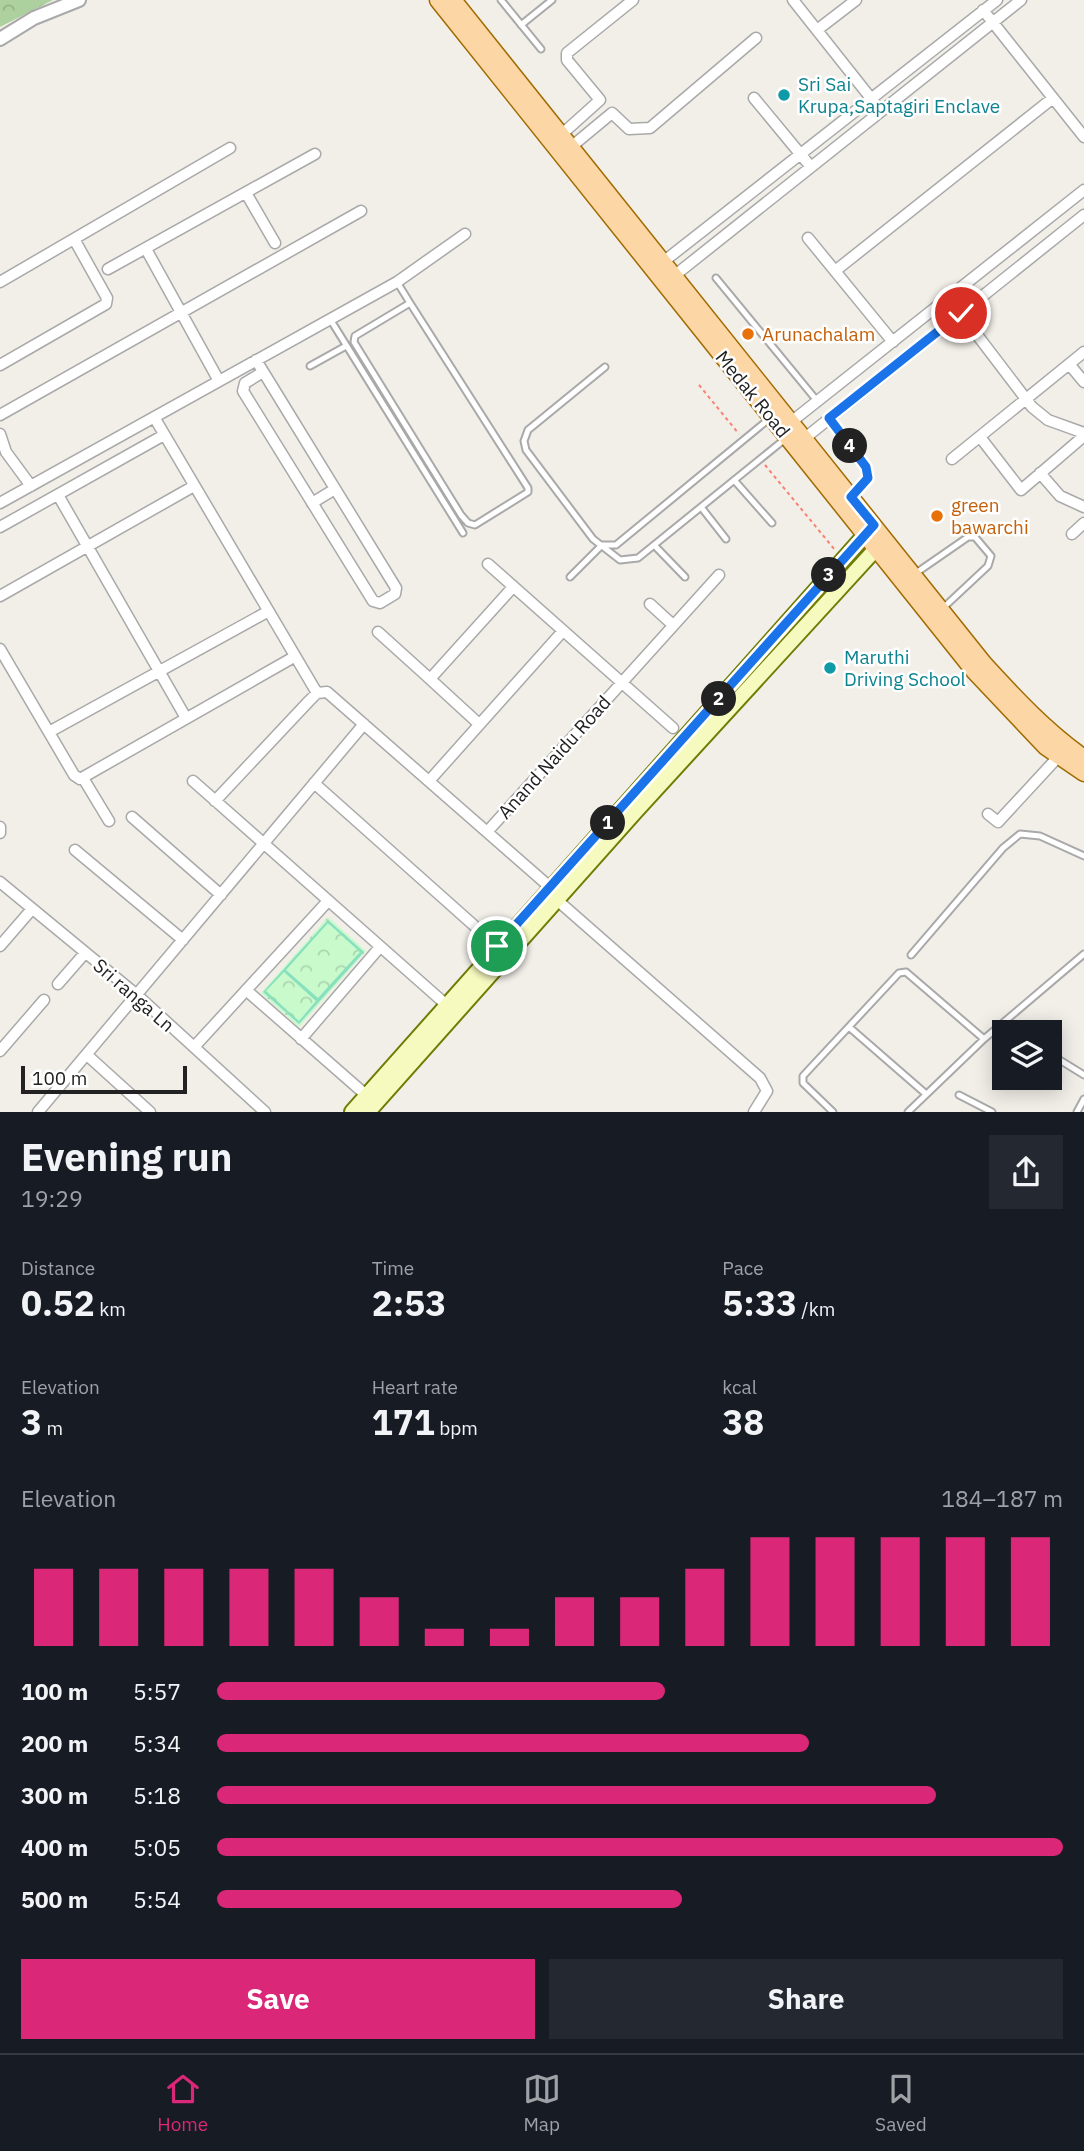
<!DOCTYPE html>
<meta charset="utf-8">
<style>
:root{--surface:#171b24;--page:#242831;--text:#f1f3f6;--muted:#9ea1a6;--line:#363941;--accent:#db2777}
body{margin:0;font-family:"IBM Plex Sans",sans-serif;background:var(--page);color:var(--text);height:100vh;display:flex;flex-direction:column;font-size:26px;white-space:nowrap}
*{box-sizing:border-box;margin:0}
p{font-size:23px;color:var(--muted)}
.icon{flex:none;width:38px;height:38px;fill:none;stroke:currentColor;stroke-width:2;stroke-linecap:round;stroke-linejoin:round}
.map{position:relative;height:1112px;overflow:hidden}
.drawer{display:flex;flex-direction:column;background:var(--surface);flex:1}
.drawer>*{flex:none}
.buttons{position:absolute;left:992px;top:1020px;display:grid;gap:14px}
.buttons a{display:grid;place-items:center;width:70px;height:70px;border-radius:0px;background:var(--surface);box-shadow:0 4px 18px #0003;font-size:35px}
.scale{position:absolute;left:21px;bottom:18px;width:166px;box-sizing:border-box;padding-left:7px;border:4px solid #222;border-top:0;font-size:19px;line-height:24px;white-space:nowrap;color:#222;-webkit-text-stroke:5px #fff;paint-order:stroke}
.pin{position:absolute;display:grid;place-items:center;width:60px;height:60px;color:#fff;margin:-30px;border:4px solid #fff;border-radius:50%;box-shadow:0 2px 7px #0007}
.km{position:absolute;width:35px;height:35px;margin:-18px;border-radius:50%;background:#222;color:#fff;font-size:19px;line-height:35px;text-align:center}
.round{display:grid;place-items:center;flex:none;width:74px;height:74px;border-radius:0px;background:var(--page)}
.headline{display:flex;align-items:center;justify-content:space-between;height:119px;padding:0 21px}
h1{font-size:38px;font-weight:800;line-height:52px}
.figures{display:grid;grid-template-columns:repeat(3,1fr);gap:10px;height:119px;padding:7px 21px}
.figures div{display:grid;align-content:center}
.figures b{font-size:35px;font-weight:800}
.figures small{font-size:19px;font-weight:400}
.figures p{font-size:19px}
.chart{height:196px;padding:14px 21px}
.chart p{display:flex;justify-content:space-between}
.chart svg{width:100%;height:126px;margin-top:7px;stroke:var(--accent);stroke-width:6}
.primary-button{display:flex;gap:14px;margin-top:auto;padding:14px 21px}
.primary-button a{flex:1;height:80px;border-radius:0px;background:var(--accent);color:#fff;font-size:28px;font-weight:800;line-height:80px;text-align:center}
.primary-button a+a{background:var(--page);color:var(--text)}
ul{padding:0 21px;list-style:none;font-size:23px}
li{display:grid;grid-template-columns:112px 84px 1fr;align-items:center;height:52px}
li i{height:18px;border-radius:9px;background:var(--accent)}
.tab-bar{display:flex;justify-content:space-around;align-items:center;height:98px;border-top:2px solid var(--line);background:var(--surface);font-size:19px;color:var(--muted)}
.tab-bar a{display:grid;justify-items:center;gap:4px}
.tab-bar .active{color:var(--accent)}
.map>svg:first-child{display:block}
.forest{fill:url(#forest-crowns)}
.park{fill:url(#park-crowns)}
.pitch{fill:#88e0be;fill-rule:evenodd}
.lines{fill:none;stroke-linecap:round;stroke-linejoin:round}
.service-casing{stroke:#a9a9a9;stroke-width:9}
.minor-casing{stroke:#a9a9a9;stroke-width:13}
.tertiary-casing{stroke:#a9a9a9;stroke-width:16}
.secondary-casing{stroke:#707d05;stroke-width:18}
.primary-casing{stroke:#a06b00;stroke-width:19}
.path{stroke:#fa8072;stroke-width:2;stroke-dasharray:3.5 3.5;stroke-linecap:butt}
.service{stroke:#fff;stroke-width:5}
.minor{stroke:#fff;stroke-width:10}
.tertiary{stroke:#fff;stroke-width:12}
.secondary{stroke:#f7fabf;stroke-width:14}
.primary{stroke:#fcd6a4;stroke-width:16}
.route-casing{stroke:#fff;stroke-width:14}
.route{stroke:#1a73e8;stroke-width:9}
.culture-dot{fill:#0f9aa8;stroke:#fff;stroke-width:2.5}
.food-dot{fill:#e8710a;stroke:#fff;stroke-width:2.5}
.labels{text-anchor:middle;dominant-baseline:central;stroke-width:5;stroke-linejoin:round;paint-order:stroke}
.culture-label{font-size:19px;fill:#0d838f;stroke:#fff;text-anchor:start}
.food-label{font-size:19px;fill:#c56008;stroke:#fff;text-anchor:start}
.street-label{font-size:19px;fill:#222;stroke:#fff}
</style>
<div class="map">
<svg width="1084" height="1112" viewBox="0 0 1084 1112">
<defs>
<pattern id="forest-crowns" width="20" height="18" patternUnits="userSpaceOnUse" patternTransform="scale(1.75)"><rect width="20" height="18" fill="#add19e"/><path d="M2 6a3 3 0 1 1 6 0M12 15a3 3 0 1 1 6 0" fill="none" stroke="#95b388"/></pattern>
<pattern id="park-crowns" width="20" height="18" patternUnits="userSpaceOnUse" patternTransform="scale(1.75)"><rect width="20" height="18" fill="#c8facc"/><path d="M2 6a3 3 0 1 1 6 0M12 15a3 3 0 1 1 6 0" fill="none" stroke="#acd6af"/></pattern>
</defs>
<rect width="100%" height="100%" fill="#f2efe9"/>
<path class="forest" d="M0,0h53l-53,27z"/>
<path class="park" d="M328,917l38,34 -67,76 -38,-34z"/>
<path class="pitch" d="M328,920l36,32 -65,72 -36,-32zM328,923l32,29 -42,46 -32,-28zM284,972l32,29 -17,20 -33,-30z"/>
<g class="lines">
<defs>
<path id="service" d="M501,0l40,49
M521,25l31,-25
M716,278l102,124
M397,282l13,21 118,185v4l-53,33 -7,-2 -7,-8 -107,-173 1,-6 55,-33
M330,319l133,214
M310,366l36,-20
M605,367l-77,63 -4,11 2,9 67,89 27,21 18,-2 147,-119
M734,480l38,43
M701,507l25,32
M654,545l31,32
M916,573l52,-36h7l16,19 -3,10 -46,43
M570,577l32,-32h14l153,-126
M911,955l92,-107 17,-14 20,2 44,20
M849,1027l77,67
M1050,1054l34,21
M959,1095l33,17
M833,1112l-30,-29v-7l96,-103 7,-1 78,67
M908,1112l76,-73 100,-85
M1077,1112l7,-13"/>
<path id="minor" d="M793,0l88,111
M983,10l101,127
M817,30l39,-30
M754,98l57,69
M561,135l39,-35 -33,-40v-7l66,-53
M571,147l41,-34 17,16 21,-1 106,-90
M246,193l29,50
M808,238l85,104
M146,249l73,132
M663,262l334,-262
M108,269l207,-115
M835,271l218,-173
M674,276l347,-276
M0,282l230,-134
M949,298l83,109 16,13 36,13
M256,360l140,228 -1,6 -15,9 -7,-2 -130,-210 2,-8 18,-11
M1069,364l15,18
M0,365l106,-61 1,-6 -33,-59
M0,415l361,-204
M154,417l163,276
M829,418l37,49 2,11 -17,19
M791,422l293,-232
M0,434l6,18 25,34
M980,437l41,53 63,-54
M805,438l279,-223
M952,459l132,-107
M1040,473l20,23 24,11
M58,495l128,223
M0,503l397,-221 68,-48
M312,503l23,-14
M0,527l164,-92
M1072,534l12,-11
M488,564l185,164
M0,596l194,-110
M650,604l23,21
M378,632l52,47
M0,649l74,126 6,4 214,-122
M479,724l-49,-45 83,-92
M49,732l218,-120
M83,778l26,43
M193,781l257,227
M429,781l134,-150
M314,783l183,163
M215,801l94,-100 8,-8 10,-1 224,196
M988,814l10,8 61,-66
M132,817l89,78
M0,827v6
M487,832l232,-257
M75,850l108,90
M0,882l137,113 128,117
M557,900l203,178 7,13 -13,21
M0,946l32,-37
M58,984l27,-31
M246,990l120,105
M301,1039l79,-92
M194,1047l134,-146
M0,1051l44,-51
M87,1055l63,57
M38,1112l326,-388"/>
<path id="tertiary" d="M0,39l34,-21 45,-18"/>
<path id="secondary" d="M352,1112l520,-585
M368,1112l267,-300 249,-272"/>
<path id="primary" d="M438,0l537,672 71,75 38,26
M453,0l531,664c32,35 62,67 100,94"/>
</defs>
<use href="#service" class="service-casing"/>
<use href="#minor" class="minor-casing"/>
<use href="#tertiary" class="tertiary-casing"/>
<use href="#secondary" class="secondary-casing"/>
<use href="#primary" class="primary-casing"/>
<path class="path" d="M699,385l40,49
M765,465l70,85"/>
<use href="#service" class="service"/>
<use href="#minor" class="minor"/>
<use href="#tertiary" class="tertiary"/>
<use href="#secondary" class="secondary"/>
<use href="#primary" class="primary"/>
</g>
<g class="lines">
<defs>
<path id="route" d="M497,946l377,-421 -23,-28 17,-19 -2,-11 -37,-49 132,-105"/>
</defs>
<use href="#route" class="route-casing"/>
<use href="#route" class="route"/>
</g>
<g class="culture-dot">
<circle cx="784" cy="95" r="7"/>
<circle cx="830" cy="668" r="7"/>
</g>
<g class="food-dot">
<circle cx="748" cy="334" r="7"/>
<circle cx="937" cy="516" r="7"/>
</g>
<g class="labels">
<g class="culture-label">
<text x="798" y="84">Sri Sai<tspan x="798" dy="22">Krupa,Saptagiri Enclave</tspan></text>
<text x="844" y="657">Maruthi<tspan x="844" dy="22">Driving School</tspan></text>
</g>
<g class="food-label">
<text x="762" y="334">Arunachalam</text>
<text x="951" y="505">green<tspan x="951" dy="22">bawarchi</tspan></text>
</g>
<g class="street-label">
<text transform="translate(753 394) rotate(51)">Medak Road</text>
<text transform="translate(554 757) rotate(-48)">Anand Naidu Road</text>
<text transform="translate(134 995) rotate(41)">Sri ranga Ln</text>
</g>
</g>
</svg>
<div class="buttons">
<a><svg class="icon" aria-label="layers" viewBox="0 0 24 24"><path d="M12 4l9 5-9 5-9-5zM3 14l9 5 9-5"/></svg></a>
</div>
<div class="scale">100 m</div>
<div class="pin" style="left:497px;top:946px;background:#1e9e55"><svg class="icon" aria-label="arrive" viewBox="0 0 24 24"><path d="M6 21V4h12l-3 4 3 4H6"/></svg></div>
<div class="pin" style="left:961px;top:313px;background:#d93025"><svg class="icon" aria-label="check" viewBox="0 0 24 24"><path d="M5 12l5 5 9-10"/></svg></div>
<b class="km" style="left:608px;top:823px">1</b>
<b class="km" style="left:719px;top:699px">2</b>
<b class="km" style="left:829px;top:575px">3</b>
<b class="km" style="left:850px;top:446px">4</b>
</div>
<section class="drawer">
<div class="headline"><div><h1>Evening run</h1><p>19:29</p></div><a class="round"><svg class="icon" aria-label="share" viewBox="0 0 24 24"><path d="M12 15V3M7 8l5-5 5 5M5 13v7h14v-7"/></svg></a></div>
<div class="figures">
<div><p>Distance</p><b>0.52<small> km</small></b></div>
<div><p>Time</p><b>2:53</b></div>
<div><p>Pace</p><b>5:33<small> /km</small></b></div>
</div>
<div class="figures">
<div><p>Elevation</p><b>3<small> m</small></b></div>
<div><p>Heart rate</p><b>171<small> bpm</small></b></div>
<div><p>kcal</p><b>38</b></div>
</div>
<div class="chart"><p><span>Elevation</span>184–187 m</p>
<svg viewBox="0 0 160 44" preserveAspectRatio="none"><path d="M5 44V17M15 44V17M25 44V17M35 44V17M45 44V17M55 44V27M65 44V38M75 44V38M85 44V27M95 44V27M105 44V17M115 44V6M125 44V6M135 44V6M145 44V6M155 44V6"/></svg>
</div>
<ul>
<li><b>100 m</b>5:57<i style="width:53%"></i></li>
<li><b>200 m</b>5:34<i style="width:70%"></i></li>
<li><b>300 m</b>5:18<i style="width:85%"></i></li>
<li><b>400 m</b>5:05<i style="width:100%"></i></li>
<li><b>500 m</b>5:54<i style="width:55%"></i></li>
</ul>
<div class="primary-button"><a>Save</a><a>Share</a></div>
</section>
<nav class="tab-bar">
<a class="active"><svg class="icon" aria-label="home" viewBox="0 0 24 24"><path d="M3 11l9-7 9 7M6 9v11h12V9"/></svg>Home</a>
<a><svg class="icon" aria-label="map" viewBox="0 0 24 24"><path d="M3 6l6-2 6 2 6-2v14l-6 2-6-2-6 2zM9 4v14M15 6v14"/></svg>Map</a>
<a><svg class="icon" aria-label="saved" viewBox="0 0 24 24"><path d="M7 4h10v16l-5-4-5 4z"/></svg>Saved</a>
</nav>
